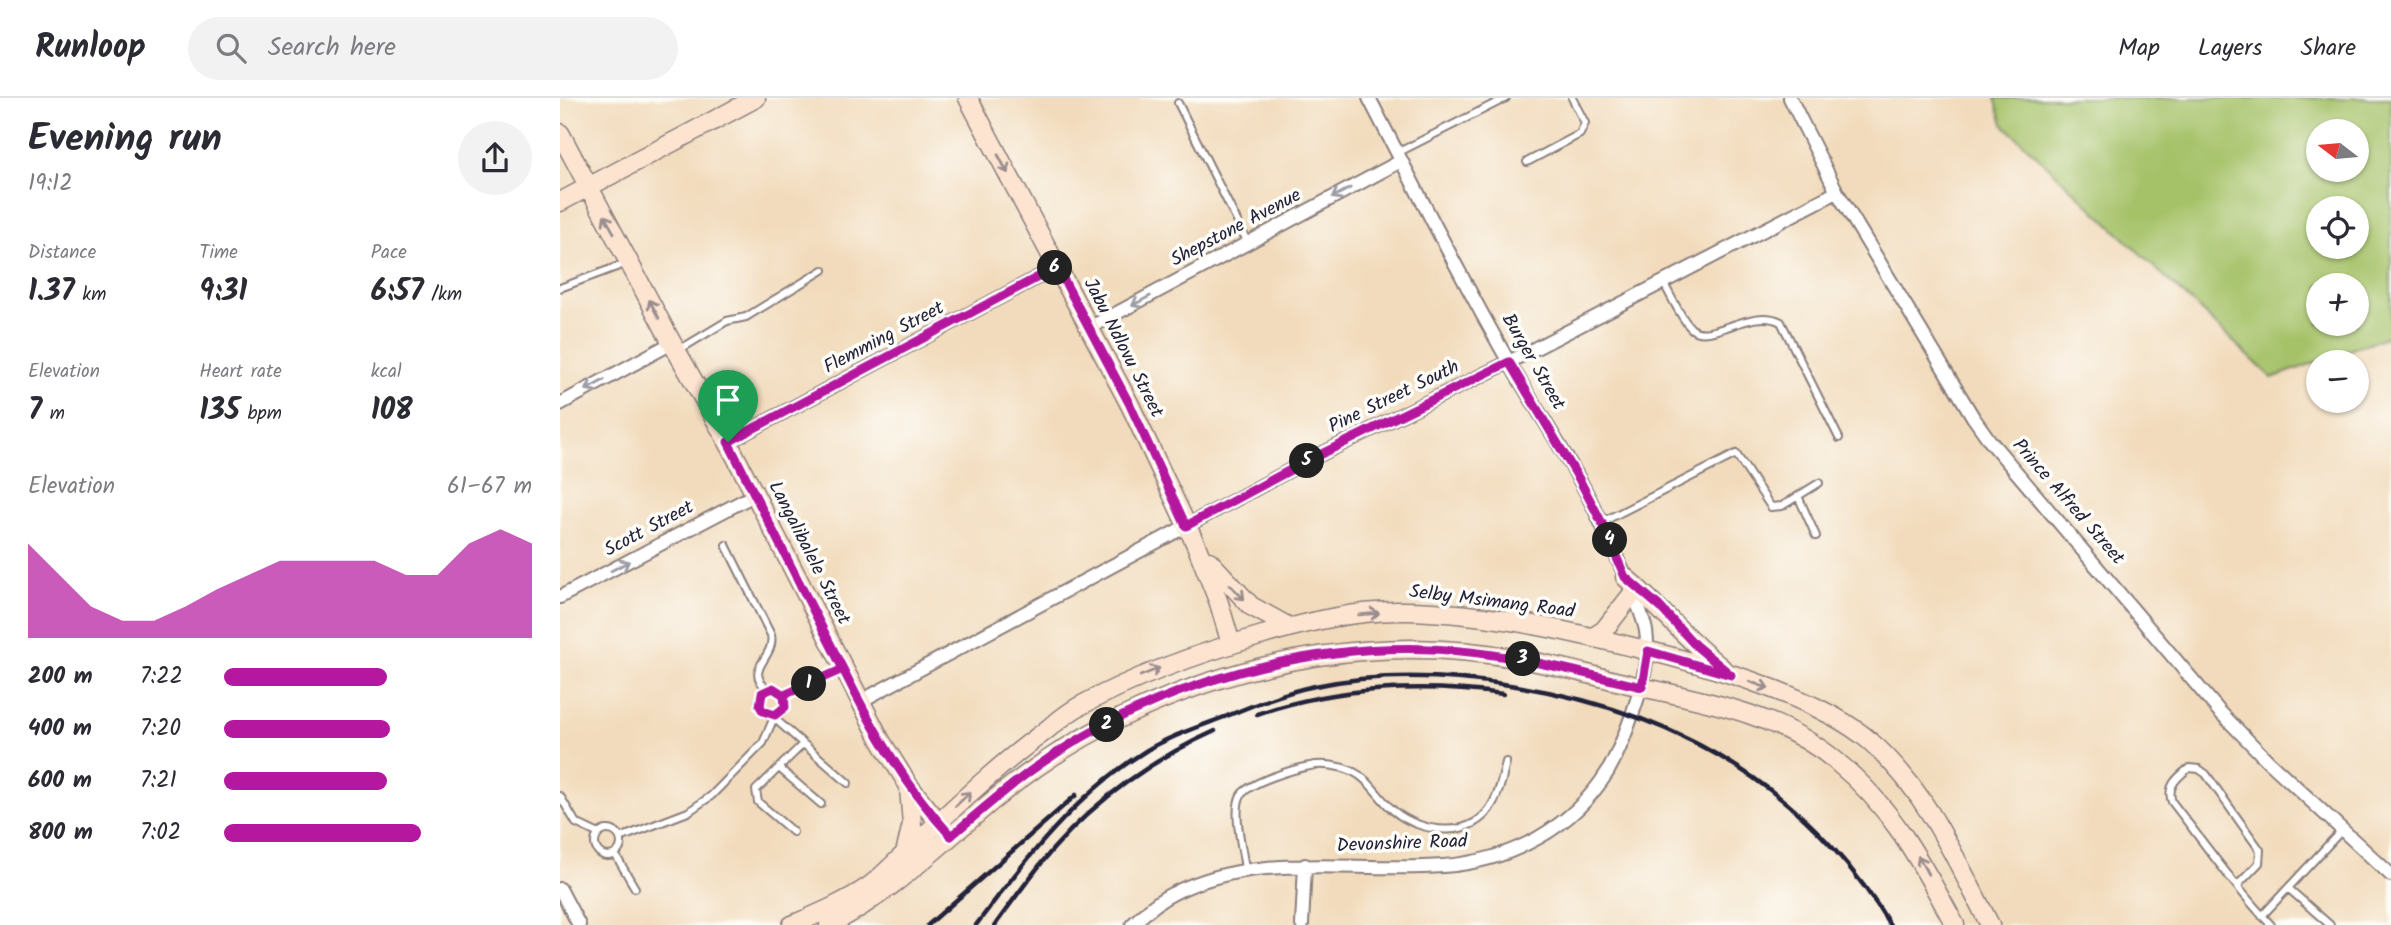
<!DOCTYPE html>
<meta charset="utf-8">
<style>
:root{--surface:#fff;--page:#f2f2f3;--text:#2b2b33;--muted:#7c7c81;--line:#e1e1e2;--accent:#b5179e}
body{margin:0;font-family:Kalam,sans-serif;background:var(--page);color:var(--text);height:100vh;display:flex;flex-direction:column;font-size:26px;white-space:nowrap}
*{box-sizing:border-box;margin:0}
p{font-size:23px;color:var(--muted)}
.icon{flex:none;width:38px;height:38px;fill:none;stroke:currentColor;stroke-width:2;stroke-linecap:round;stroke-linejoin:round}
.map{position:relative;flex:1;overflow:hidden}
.side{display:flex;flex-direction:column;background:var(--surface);width:560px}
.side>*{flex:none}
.needle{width:46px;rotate:286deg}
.fabs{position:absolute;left:1746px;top:21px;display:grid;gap:14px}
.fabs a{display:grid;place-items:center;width:63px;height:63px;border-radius:50%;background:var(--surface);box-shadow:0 2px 5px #0004;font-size:35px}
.pin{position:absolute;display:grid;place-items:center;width:60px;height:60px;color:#fff;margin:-72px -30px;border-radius:50% 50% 50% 0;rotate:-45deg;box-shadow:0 0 7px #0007}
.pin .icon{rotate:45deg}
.km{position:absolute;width:35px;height:35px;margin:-18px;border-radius:50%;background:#222;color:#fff;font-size:19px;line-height:35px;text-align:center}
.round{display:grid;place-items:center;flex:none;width:74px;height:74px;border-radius:37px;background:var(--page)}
.summary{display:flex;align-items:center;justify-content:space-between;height:119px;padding:0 28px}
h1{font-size:38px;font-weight:700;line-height:52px}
.metrics{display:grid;grid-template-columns:repeat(3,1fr);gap:10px;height:119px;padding:7px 28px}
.metrics div{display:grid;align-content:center}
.metrics b{font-size:30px;font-weight:700}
.metrics small{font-size:19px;font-weight:400}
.metrics p{font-size:19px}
.chart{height:196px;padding:14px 28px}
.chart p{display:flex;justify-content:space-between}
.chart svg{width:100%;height:126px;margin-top:7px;fill:var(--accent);opacity:.7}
ul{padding:0 28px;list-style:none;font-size:23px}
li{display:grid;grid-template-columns:112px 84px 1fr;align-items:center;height:52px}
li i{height:18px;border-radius:9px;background:var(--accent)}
header{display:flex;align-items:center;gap:42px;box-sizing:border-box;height:98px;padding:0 35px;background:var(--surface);border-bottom:2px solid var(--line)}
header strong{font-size:33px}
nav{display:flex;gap:38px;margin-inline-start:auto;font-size:24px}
.search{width:490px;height:63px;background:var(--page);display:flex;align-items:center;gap:18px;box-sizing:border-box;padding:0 24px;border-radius:38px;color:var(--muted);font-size:26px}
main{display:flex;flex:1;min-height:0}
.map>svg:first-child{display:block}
.green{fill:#a6c269;stroke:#647252;stroke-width:2;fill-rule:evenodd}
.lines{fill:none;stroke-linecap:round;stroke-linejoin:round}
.lane-casing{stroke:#8a7e7c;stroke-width:10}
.street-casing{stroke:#8a7e7c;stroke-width:16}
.secondary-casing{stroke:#8a7e7c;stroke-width:21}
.lane{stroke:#fff;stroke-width:6}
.street{stroke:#fff;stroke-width:12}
.secondary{stroke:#fde4d1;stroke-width:18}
.rail{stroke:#22223b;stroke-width:4.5}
.oneway{stroke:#9a8d8e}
.oneway2{stroke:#9c9ca7}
.route-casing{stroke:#fff;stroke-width:14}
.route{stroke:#b5179e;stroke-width:9}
.labels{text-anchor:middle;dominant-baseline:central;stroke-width:7;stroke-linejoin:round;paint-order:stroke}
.street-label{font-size:19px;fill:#22223b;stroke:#fdfcf7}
</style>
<header>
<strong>Runloop</strong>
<div class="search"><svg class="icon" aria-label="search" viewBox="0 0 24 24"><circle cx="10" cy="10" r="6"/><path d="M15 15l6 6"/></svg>Search here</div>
<nav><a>Map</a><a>Layers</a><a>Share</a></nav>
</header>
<main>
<section class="side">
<div class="summary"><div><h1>Evening run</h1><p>19:12</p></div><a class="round"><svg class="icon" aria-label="share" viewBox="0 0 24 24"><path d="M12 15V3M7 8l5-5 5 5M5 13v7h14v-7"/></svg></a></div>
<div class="metrics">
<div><p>Distance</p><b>1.37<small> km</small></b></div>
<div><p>Time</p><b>9:31</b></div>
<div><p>Pace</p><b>6:57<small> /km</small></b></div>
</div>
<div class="metrics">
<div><p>Elevation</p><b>7<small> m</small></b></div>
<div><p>Heart rate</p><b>135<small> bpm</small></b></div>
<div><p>kcal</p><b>108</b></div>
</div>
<div class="chart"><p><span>Elevation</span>61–67 m</p>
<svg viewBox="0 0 160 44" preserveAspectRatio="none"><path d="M0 44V11L10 22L20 33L30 38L40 38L50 33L60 27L70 22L80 17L90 17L100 17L110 17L120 22L130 22L140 11L150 6L160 11V44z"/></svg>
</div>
<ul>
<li><b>200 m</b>7:22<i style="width:53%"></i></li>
<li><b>400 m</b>7:20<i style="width:54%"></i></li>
<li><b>600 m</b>7:21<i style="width:53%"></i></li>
<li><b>800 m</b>7:02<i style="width:64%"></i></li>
</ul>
</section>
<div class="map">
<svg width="1831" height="827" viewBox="0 0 1831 827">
<rect width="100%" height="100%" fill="#fdfcf7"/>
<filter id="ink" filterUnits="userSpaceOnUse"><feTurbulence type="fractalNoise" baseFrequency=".0143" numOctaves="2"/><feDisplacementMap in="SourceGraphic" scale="14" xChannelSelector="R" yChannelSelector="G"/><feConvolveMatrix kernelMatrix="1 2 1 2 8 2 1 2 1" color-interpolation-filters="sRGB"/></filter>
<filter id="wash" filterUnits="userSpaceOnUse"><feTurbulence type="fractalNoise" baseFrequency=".00686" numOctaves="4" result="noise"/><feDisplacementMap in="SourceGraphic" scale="28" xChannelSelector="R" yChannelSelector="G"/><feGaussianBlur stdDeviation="1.57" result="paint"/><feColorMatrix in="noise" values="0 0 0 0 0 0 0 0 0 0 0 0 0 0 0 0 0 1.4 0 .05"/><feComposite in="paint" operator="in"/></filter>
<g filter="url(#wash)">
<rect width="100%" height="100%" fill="#f2dbbc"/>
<path class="green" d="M1435,0h396v237l-119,43 -269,-254zM1759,33h38v39h-38zM1759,110h38v39h-38zM1759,187h38v39h-38z"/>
</g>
<g filter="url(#ink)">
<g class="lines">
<defs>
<path id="lane" d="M618,5l70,140
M837,55l109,-55
M967,64l53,-28 5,-11 -13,-25
M1103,184c7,12 19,39 29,47 18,15 60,-23 89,-7l58,116
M0,190l67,-25
M119,252l48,-29 19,-4 77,-47
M1238,398l18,40
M1042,424l134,-68 35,53 11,-1 37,-23
M166,447l45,90c5,23 -28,33 -4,54
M199 604a13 13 0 1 1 26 0a13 13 0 1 1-26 0Z
M224,597l57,-25
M214,620l74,65
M219,670l42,36
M0,698l16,27 23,11
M35 745a13 13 0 1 1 26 0a13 13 0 1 1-26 0Z
M233,734l-35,-30 -2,-12 47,-46
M60,740l68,-26 23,-16 52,-53 12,-28
M55,756l20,34
M685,771c-2,-18 -13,-58 -4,-74 9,-13 53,-26 69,-29 13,-3 30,0 42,5 19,9 27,28 42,40 28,23 80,29 99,-8 7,-12 10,-27 13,-41
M1677,788l22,-23 1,-13 -54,-76 -7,-5 -10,-1c-11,9 -23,18 -17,34 32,41 63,85 99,123
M1728,790l42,37
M1702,818l80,-86"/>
<path id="street" d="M1230,0l47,94 136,225 17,24 229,270 49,50 123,114
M529,230l312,-167
M0,306l112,-61
M168,344l329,-175
M0,499l196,-103
M299,604l450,-242 200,-98 328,-170
M0,791l19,36
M572,827c12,-11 25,-24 40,-31 85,-44 180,-21 271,-28 67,-5 129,-37 165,-95 11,-19 18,-39 25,-59 9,-26 17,-53 13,-81 -4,-21 -15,-40 -23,-60 -14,-31 -27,-62 -44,-92 -22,-39 -47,-77 -69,-115 -50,-87 -95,-177 -141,-266
M742,827l3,-60"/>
<path id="secondary" d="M408,0l162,307 66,140 23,58 12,41
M0,35l112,210 56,99 153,299 28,45 36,44
M0,104l196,-104
M649,463l42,45 38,21
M1065,479c34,29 62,63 97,91
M1033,539l11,-7 29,-37
M345,755l7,-29 -3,-36
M232,827c26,-11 52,-22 76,-38 15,-11 28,-26 42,-38 44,-41 86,-82 134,-117 11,-9 22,-18 34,-25 59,-32 121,-54 185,-72 45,-13 93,-25 140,-24 90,1 179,23 266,45 58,15 157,46 202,86 56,49 85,118 119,183
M269,827c61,-31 109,-79 162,-123 42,-35 88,-65 138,-88 122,-57 257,-80 391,-55 41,7 81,19 121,28 69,15 140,28 195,74 57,47 85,101 119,164"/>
</defs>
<use href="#lane" class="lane-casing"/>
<use href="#street" class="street-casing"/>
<use href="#secondary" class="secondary-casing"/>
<use href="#lane" class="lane"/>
<use href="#street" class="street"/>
<use href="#secondary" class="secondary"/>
<path class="rail" d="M697,616c78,-27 165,-31 246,-20
M368,827l148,-130
M416,827c49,-65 101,-132 171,-175 25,-15 54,-24 80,-34 29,-12 58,-24 88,-30 67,-14 134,-11 201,0 159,26 289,99 374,239
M435,827c19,-26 38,-53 59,-77 44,-50 101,-90 161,-117"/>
</g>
<defs><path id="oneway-shaft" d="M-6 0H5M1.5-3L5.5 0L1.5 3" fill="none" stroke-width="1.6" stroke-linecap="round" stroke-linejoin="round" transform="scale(1.75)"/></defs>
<g class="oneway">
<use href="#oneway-shaft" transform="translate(443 66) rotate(62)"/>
<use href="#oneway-shaft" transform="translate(49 126) rotate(-119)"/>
<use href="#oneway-shaft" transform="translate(94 211) rotate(-118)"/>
<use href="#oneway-shaft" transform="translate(677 494) rotate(45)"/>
<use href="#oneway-shaft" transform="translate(809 516) rotate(-5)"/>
<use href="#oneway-shaft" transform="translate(590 574) rotate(-22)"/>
<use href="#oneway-shaft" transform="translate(1199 587) rotate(20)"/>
<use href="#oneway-shaft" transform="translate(403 701) rotate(-43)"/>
<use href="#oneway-shaft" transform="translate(1363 767) rotate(-118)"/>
</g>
<g class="oneway2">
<use href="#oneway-shaft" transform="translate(781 95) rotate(152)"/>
<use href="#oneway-shaft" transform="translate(581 203) rotate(152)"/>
<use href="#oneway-shaft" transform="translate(35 287) rotate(151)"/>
<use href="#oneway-shaft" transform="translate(60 468) rotate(-28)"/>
</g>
</g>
<g class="lines" filter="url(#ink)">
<defs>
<path id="route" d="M168,344l115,227 -59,26 1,12 -10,8 -12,-4 -3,-5 2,-13 11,-5 11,7 59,-26c30,61 63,118 108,167 26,-22 51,-44 78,-64 122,-89 291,-137 441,-120 58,6 115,22 172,35l6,-36 83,24 -36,-30 -36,-39 -34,-29 -23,-54 -23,-44 -70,-117 -200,98 -123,66 -56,-121 -73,-138 -329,175"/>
</defs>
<use href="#route" class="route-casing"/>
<use href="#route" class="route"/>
</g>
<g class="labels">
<g class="street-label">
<text transform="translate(676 130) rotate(-28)">Shepstone Avenue</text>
<text transform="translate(324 240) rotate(-28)">Flemming Street</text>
<text transform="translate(563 250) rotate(63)">Jabu Ndlovu Street</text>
<text transform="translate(973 264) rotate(60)">Burger Street</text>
<text transform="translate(834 299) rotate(-26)">Pine Street South</text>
<text transform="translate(1508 404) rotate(49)">Prince Alfred Street</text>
<text transform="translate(89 431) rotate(-28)">Scott Street</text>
<text transform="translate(249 455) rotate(63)">Langalibalele Street</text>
<text transform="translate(932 504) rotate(7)">Selby Msimang Road</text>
<text transform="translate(842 746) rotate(-2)">Devonshire Road</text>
</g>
</g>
</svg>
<div class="fabs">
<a><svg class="needle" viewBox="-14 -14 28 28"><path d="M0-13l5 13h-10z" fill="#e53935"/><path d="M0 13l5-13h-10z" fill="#7c7c81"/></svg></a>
<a><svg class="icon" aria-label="locate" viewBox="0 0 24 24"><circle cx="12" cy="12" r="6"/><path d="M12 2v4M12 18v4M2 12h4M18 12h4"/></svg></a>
<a>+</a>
<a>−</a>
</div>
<div class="pin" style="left:168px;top:344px;background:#1e9e55"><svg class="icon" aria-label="arrive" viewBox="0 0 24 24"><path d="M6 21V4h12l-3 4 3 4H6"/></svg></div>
<b class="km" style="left:249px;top:586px">1</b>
<b class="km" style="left:547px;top:627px">2</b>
<b class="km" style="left:963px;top:561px">3</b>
<b class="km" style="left:1050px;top:442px">4</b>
<b class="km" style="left:747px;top:363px">5</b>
<b class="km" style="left:495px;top:170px">6</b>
</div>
</main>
